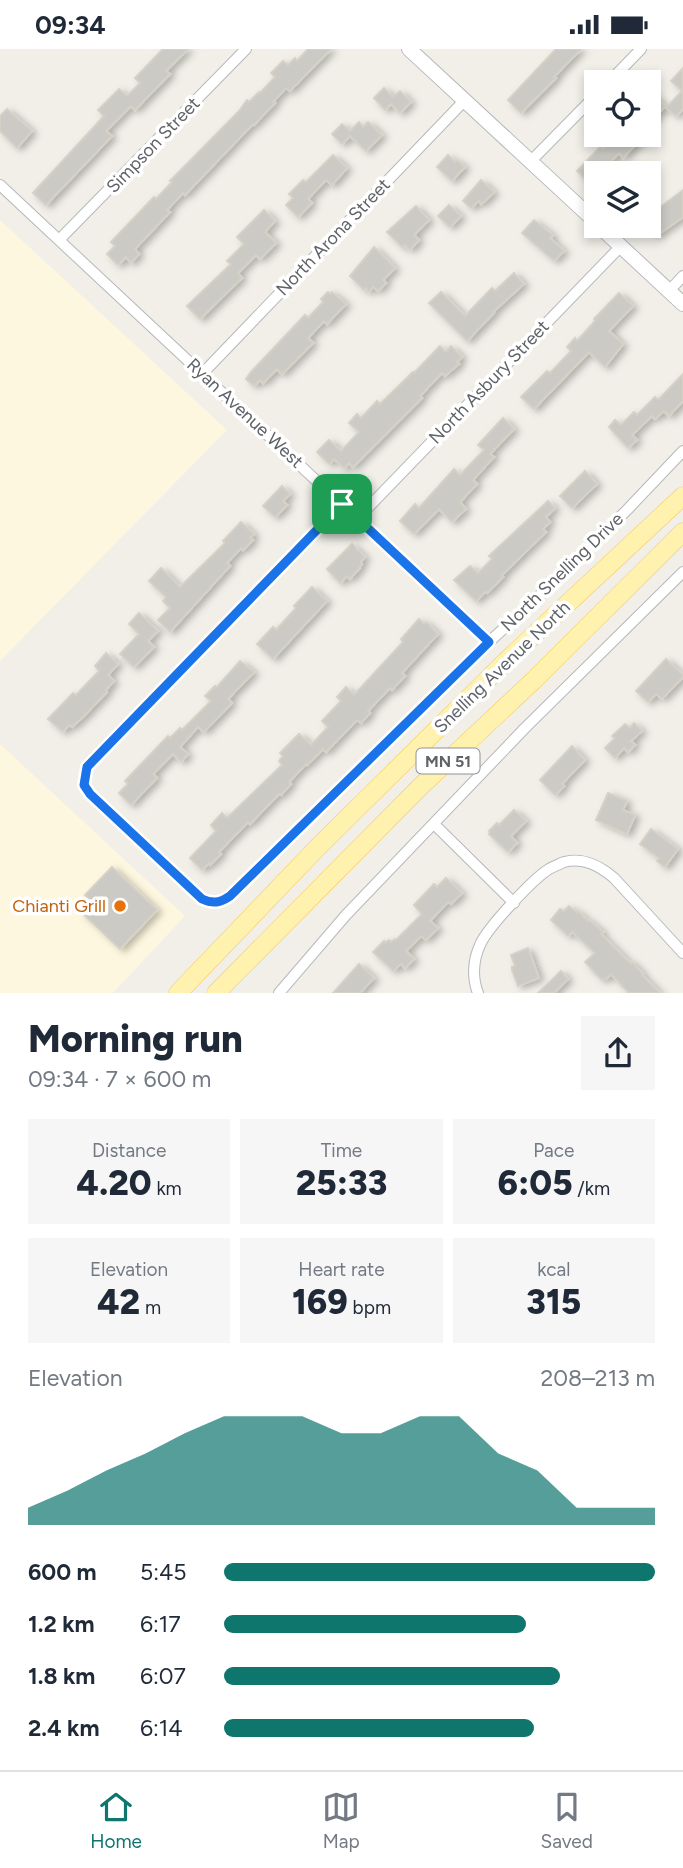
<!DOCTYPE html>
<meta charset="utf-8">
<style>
:root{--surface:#fff;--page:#f6f6f7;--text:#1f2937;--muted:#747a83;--line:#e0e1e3;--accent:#0f766e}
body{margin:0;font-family:Figtree,sans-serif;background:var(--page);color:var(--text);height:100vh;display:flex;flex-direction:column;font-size:26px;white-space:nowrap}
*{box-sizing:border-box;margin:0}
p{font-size:23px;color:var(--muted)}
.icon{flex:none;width:38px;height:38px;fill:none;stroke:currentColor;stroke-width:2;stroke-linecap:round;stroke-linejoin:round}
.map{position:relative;height:944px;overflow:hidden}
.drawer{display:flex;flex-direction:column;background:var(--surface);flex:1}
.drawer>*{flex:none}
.controls{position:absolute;left:584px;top:21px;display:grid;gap:14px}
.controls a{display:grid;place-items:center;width:77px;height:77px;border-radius:0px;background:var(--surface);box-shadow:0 4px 10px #0003;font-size:35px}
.pin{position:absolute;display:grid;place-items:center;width:60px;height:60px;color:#fff;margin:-30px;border-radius:14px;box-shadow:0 4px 10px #0006}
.round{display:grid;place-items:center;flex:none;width:74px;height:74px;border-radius:0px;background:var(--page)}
.summary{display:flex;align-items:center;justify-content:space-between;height:119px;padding:0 28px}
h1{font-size:38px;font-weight:800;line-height:52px}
.stats{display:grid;grid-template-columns:repeat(3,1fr);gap:10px;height:119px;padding:7px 28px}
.stats div{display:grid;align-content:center;border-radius:0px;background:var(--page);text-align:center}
.stats b{font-size:35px;font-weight:800}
.stats small{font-size:19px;font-weight:400}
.stats p{font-size:19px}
.chart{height:196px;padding:14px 28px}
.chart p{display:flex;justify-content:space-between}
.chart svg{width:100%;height:126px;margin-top:7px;fill:var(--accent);opacity:.7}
ul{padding:0 28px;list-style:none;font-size:23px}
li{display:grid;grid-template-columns:112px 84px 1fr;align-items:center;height:52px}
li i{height:18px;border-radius:9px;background:var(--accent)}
.status{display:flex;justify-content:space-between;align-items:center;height:49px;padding:0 35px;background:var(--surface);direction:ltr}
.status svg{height:19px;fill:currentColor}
.menu{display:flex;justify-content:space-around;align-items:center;height:98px;border-top:2px solid var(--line);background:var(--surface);font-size:19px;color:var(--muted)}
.menu a{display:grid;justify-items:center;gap:4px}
.menu .on{color:var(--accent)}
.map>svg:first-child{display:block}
.commercial{fill:#fef7e0}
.building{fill:#cccac5;stroke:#d6d1c6;stroke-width:2;filter:url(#shadow)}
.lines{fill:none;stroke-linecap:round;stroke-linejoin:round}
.minor-casing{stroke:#b5b8bc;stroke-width:12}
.tertiary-casing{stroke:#b5b8bc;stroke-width:16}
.primary-casing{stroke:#f2c960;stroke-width:19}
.minor{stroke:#fff;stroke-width:10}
.tertiary{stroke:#fff;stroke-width:14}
.primary{stroke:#fff2af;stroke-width:18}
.route-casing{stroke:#fff;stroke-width:14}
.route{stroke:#1a73e8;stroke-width:9}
.food-dot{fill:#e8710a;stroke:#fff;stroke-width:2.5}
.labels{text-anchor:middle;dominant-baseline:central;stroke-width:7;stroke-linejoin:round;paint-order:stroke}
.shield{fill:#fff;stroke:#8f9295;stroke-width:2}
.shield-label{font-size:16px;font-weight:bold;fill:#5f6368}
.street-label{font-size:18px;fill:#5f6368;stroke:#fff}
.food-label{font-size:18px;fill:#c56008;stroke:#fff;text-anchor:end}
</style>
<div class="status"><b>09:34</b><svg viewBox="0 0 49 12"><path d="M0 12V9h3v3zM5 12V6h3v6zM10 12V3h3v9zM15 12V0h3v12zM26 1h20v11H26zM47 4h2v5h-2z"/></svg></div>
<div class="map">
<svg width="683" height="944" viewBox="0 0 683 944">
<defs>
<filter id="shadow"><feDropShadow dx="4.5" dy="2.5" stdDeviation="3.5" flood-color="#0004"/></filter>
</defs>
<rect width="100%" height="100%" fill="#f1efe8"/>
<path class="commercial" d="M0,171l227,210 -227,231z
M0,695l185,172 -72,77h-113z"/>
<path class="building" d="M163,0h25l-22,22 4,3 -35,36 -4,-4 -25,25 6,5 -66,69 -13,-12 71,-77 -6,-6 21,-21 8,7 13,-13 -5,-5z
M308,0h23l-41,42 -4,-3 -13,14 2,1 -21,22 -1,-1 -68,71 -2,-2 -16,17 3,2 -35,37 4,5 -8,9 -5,-6 -8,8 -11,-11 8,-8 -4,-4 43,-45 2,2 16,-17 -2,-1 69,-70 8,-11 2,2 10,-10 1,1 15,-16 -4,-4 12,-12 5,4 7,-7 2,3z
M556,0h25l-27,28 2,1 -35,35 -13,-13z
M683,19v41l-7,7 -10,-8 16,-17 -11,-10z
M384,39l9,9 7,-6 11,11 -11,11 -9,-9 -6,6 -11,-12z
M649,42l16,15 -16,18z
M7,60l25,22 -15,17 -17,-17v-15z
M359,73l4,5 5,-5 14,13 -16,16 -16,-15 -8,8 -10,-10 10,-10 8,7z
M616,86h29l-22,23 -4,-5 -14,15 6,5h-14v16l-20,-18 23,-24 3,2z
M333,106l14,13 -15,17 -6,-5 -18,19 4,4 -14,14 -12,-12 7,-7 -4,-4 14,-14 3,2z
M448,106l7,7 2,-2 8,7 -13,14 -15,-14z
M481,131l13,12 -9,9 -4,3 -2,-3 -8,7 -8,-7z
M683,141v27l-27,19 -7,-10v-5l8,-6 -3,-3z
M449,156l12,11 -11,11 -12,-11z
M416,157l13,14 -15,15 5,5 -9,10 -5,-5 -3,2 -15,-15z
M264,161l11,11 -10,11 11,11 -16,16 -4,-4 -18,18 4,5 -42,41 -13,-13 44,-42 -4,-3 17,-17 -7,-7z
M534,171l19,15 -3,3 14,13 -10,10 -32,-28z
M374,198l21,21 -12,12 3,3 -8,8 -5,-4 -4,5 -3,-4 -2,2 -14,-14z
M514,224l10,11 -31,28 1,1 -27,28 -38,-38 12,-11 24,24 27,-28 3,3z
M328,243l2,2 2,-2 14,12 -19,20 -3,-3 -16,17 5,5 -31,31 -5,-5 -14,14 -3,-3 -6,6 -8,-7 5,-7 54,-57 3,3 15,-16 -2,-3z
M619,244l14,13 -24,25 14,13 -18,23 -16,-15 -55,57 -13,-12 26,-26 3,2 21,-22 -4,-4 8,-9 2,3 18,-20 -1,-2z
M440,297l6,6 5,-6 11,11 -5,5 2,2 -14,12 -3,-3 -22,23 2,2 -69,69 -4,-4 -5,5 -10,-9 -5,5 -12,-12 12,-12 12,11 18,-19 -10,-9 8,-9 4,4 16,-17 3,3 33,-32 1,1z
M683,325v27l-14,15 -5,-5 -9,8 -3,-3 -20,19 5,5 -9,8 -19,-21 6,-7 6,5 13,-13 3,3 18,-18 3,3z
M503,369l11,11 -24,25 4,3 -21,23 4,4 -17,18 6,7 -14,13 -13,-13 -25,25 -14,-13 15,-17 4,4 35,-39 6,6 24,-25 -6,-5z
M585,422l12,13 -25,24 -12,-12z
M282,437l8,8 -7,7 4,4 -12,12 -12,-11z
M548,452l7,7 -9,9 4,5 -7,7 3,3 -45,44 2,1 -16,16 -2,-1 -9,9 -22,-21 16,-14 8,7 14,-14 -3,-3z
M241,473l13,12 -4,4 3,2 -10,10 -2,-2 -14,15 3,3 -60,66 -12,-12 12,-12 -7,-7 3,-4 -17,-16 12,-13 19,19 45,-44 -2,-2z
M352,495l13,13 -4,5 1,2 -3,3 1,1 -10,11 -3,-3 -7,7 -13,-14z
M312,538l15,14 -54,58 -16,-15 16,-17 3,3 20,-22 -2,-2z
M139,564l19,18 -10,10 6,6 -20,20 -14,-13 19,-20 -10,-10z
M419,570l5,5 2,-2 12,12 -36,39 3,3 -13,14 -2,-2 -22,23 2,2 -9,10 -4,-3 -31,32 -3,-3 -16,16 -1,-1 -17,18 2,2 -10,11 -2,-1 -29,30 -2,-2 -29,30 2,2 -11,11 -1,-2 -7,7 -12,-12 26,-27 -5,-6 11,-12 5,5 55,-53 -3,-4 4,-5 -3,-3 19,-19 12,11 17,-18 -6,-6 19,-20 -4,-4 9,-10 8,8 49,-53 -2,-3z
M106,604l12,11 -10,11 6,6 -8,9 1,2 -24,25 -11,10 -3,-2 -6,7 -15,-13 25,-26 3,2 23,-24 -4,-5z
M666,610l17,16v2l-21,22 -6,-5 -8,8 -12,-11z
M240,612l14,11 -26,27 4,4 -28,29 -6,-5 -18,20 8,7 -7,8 -8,-8 -20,20 4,4 -26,27 -12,-12 9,-9 -3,-3 43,-45 2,2 10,-10 2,2 29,-29 -6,-5 10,-10 1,2z
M634,674l8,8 -11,10 4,4 -7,7 -4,-4 -9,10 -10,-10 10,-10 -3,-2 13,-12 5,4z
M572,697l13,14 -23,24 2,2 -9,9 -15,-15z
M608,744l19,8 -4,9 12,5 -8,19 -31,-14z
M514,761l12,11 -15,15 6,7 -9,9 -19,-18 1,-2 -1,-1 8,-8 2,2z
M651,780l27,20 -13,18 -8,-6 2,-3 -19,-14z
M112,818l45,43 -37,39 -39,-37 10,-11 -6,-6z
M446,829l16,15 -11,11 -3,-2 -18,19 8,7 -12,12 -5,-4 -15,15 8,8 -9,9 -4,-4 -8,7 -20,-19 11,-11 1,2 4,-3 2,2 4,-3 1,1 26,-26 -8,-9 20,-21 3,3z
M569,857l8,7 1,-2 10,10 1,-1 14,12 -2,2 30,30 1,-2 11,12 -1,1 18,18h-31l-18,-19 -5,5h-5l-16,-17 10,-9 -23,-21 -4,4 -17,-16 9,-11 4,2z
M528,899l11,30 -21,8 -6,-16v-3l3,-1 -4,-11z
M359,915l15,14 -14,15h-27z
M561,922l7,8 -14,14h-16z"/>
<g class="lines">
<defs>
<path id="minor" d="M609,33l32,-33
M530,113l67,-68
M0,136l489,457
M59,191l187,-191
M669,242l14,-15
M202,325l263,-274
M342,455l-255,263 -3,18 6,9 112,105c11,5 18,4 28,-3l259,-254 50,-46 88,-86 56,-59
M357,470l264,-273
M434,775l80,79
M279,944l67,-78 179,-187 158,-156
M478,944c-6,-15 -5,-33 2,-48 7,-17 53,-66 69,-76 5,-3 11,-5 15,-7 20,-5 36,4 50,16l69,75"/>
<path id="tertiary" d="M409,0l188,174
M599,177l84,78"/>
<path id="primary" d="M178,944l140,-146 188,-186 177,-165
M216,944l205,-207 112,-105 150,-149"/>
</defs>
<use href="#minor" class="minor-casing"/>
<use href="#tertiary" class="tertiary-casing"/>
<use href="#primary" class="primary-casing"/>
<use href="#minor" class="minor"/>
<use href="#tertiary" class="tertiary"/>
<use href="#primary" class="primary"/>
</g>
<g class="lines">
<defs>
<path id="route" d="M342,455l147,138 -259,254c-10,7 -17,8 -28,3l-112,-105 -6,-9 3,-18z"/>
</defs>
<use href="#route" class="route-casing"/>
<use href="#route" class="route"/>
</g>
<circle class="food-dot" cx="120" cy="857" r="7"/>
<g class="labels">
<rect class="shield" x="416.5" y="699.5" width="63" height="25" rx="5"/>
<g class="shield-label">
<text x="448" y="712">MN 51</text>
</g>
<g class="street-label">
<text transform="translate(153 96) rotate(-46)">Simpson Street</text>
<text transform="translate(333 188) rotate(-46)">North Arona Street</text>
<text transform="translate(489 333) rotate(-46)">North Asbury Street</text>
<text transform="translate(245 364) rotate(43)">Ryan Avenue West</text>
<text transform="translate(562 523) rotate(-44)">North Snelling Drive</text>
<text transform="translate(502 618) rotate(-44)">Snelling Avenue North</text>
</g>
<g class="food-label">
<text x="106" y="857">Chianti Grill</text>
</g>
</g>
</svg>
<div class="controls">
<a><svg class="icon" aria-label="locate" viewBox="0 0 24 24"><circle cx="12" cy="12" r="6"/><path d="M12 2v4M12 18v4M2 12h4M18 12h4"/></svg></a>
<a><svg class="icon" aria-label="layers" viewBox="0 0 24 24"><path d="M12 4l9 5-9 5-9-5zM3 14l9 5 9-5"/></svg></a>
</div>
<div class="pin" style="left:342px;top:455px;background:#1e9e55"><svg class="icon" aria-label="arrive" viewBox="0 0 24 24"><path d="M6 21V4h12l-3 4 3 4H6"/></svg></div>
</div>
<section class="drawer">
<div class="summary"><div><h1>Morning run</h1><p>09:34 · 7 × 600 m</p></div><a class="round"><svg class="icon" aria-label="share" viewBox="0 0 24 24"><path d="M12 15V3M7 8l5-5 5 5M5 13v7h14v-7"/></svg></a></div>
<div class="stats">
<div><p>Distance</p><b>4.20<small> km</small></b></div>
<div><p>Time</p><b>25:33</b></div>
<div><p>Pace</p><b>6:05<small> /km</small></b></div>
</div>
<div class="stats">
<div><p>Elevation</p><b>42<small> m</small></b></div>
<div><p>Heart rate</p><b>169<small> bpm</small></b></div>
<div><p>kcal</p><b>315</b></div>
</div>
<div class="chart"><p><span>Elevation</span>208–213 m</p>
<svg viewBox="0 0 160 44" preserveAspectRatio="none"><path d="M0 44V38L10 32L20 25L30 19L40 12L50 6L60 6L70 6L80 12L90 12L100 6L110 6L120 19L130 25L140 38L150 38L160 38V44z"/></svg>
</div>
<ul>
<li><b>600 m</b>5:45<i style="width:100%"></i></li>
<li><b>1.2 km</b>6:17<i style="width:70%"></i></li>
<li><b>1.8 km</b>6:07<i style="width:78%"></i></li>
<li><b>2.4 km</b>6:14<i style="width:72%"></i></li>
</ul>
</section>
<nav class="menu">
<a class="on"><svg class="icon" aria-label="home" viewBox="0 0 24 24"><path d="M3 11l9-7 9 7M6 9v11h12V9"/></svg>Home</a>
<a><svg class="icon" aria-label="map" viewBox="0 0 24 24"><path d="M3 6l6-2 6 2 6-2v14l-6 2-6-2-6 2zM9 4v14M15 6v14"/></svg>Map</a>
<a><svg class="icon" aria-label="saved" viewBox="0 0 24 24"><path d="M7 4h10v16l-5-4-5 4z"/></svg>Saved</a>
</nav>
